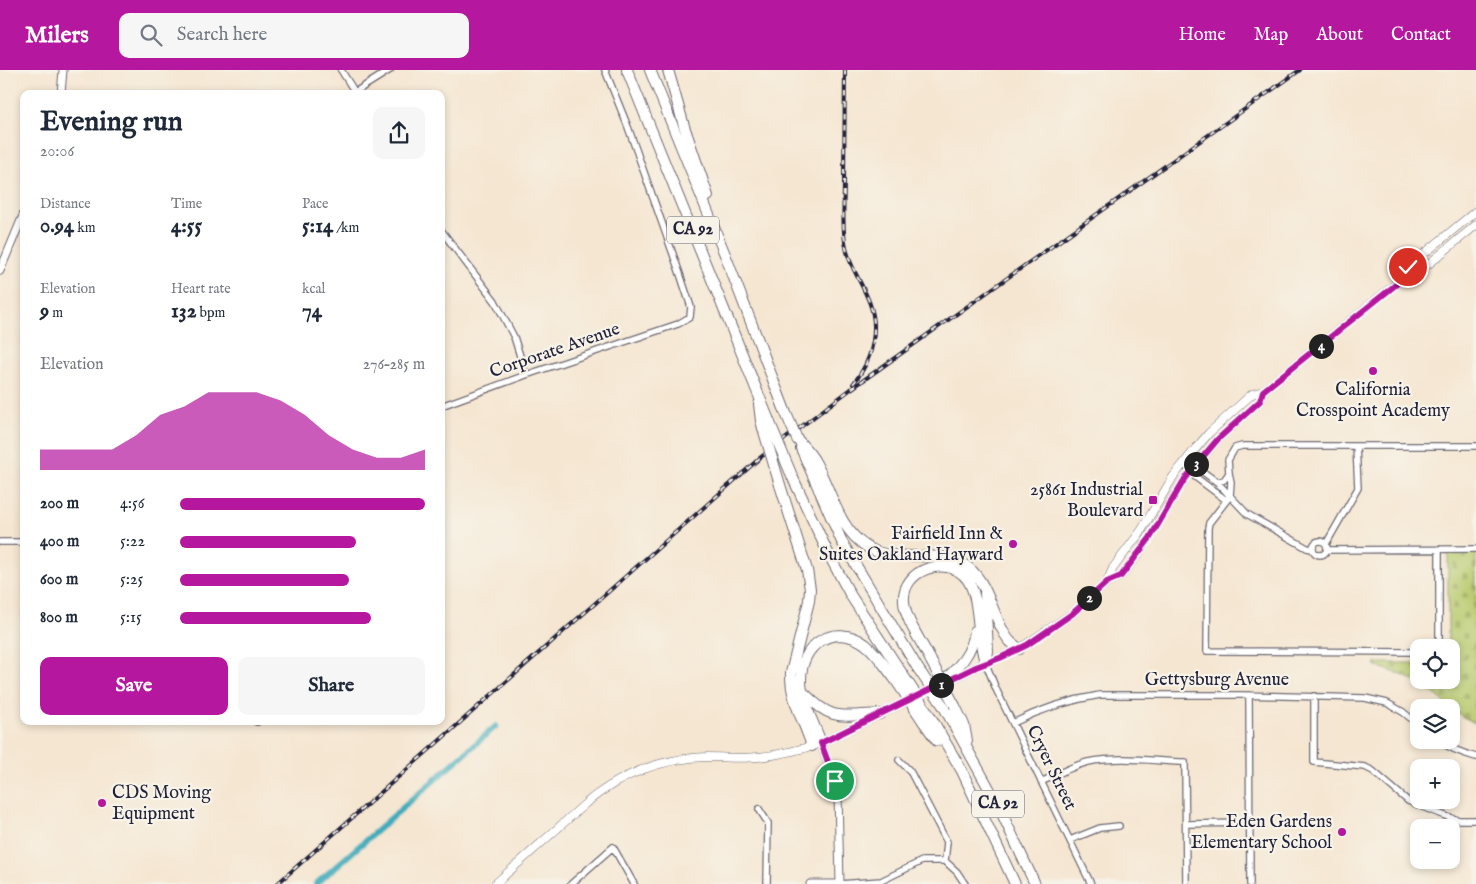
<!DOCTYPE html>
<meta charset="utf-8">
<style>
:root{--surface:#fff;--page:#f6f6f7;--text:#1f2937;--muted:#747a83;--accent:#b5179e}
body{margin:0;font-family:"IM FELL English",serif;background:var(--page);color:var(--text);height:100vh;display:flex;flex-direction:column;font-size:19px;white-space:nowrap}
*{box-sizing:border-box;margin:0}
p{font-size:16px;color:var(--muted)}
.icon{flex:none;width:28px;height:28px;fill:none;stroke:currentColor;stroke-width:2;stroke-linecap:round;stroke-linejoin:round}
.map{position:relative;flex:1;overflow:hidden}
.side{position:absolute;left:20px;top:20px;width:425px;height:635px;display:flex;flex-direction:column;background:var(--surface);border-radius:10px;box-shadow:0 2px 8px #0003}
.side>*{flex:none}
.buttons{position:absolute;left:1410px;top:569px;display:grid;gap:10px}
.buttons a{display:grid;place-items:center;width:50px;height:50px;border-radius:10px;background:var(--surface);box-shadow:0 2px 8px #0003;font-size:25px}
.pin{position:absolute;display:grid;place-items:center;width:42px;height:42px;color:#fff;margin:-21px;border:2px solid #fff;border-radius:50%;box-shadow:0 1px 5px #0007}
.km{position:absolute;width:25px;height:25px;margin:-12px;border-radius:50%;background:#222;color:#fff;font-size:14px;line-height:25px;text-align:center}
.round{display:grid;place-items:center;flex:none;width:52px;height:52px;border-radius:10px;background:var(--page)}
.headline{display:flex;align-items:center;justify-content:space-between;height:85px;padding:0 20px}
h1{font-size:28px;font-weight:700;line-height:38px}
.figures{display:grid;grid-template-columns:repeat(3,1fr);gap:8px;height:85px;padding:5px 20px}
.figures div{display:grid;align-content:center}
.figures b{font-size:21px;font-weight:700}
.figures small{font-size:14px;font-weight:400}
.figures p{font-size:14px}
.chart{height:140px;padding:10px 20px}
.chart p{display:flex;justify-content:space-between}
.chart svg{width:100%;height:90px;margin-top:5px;fill:var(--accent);opacity:.7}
.cta{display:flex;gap:10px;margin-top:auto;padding:10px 20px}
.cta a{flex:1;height:58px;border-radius:10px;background:var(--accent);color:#fff;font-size:20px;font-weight:700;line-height:58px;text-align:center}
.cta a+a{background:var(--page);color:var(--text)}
ul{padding:0 20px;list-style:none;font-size:16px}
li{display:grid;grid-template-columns:80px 60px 1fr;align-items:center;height:38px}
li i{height:12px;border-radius:6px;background:var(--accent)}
header{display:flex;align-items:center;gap:30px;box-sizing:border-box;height:70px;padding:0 25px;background:var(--accent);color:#fff}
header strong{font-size:24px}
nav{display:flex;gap:28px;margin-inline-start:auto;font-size:18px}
.search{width:350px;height:45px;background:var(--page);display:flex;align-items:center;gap:12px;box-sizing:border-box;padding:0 18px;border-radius:10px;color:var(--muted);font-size:19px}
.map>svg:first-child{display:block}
.cemetery{fill:url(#cemetery-stones);stroke:#6d7654}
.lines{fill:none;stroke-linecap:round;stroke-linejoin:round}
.canal{stroke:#3eacbc;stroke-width:6}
.minor-casing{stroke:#6c6770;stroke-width:8}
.tertiary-casing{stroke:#6c6770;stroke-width:9}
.secondary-casing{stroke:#6c6770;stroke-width:9}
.motorway-casing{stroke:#6c6770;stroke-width:12}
.minor{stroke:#fff;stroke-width:5.5}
.tertiary{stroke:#fff;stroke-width:7}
.secondary{stroke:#fff;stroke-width:8}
.motorway{stroke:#fff;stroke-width:10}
.rail-casing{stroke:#22223b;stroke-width:4}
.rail{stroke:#f7f3e8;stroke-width:2;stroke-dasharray:5.5;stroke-linecap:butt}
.motorway-bridge-casing{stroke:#6c6770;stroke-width:12;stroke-linecap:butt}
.motorway-bridge{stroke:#fff;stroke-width:10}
.route-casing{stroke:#fff;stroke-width:10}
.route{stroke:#b5179e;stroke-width:6}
.poi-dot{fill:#b5179e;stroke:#f7f3e8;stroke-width:2}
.labels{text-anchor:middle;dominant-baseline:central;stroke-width:4.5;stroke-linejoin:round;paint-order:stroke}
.shield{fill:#f7f3e8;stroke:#62616f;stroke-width:1}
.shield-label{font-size:16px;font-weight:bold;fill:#22223b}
.street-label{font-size:18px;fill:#22223b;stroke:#f7f3e8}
.poi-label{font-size:18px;fill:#22223b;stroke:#f7f3e8;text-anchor:end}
</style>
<header>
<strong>Milers</strong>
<div class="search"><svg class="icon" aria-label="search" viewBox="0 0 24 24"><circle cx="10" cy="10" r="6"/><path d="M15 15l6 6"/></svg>Search here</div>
<nav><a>Home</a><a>Map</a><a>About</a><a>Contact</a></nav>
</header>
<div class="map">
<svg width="1476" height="814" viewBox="0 0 1476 814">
<defs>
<pattern id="cemetery-stones" width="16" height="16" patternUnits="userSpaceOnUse" patternTransform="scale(1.25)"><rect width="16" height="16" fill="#b8cb6e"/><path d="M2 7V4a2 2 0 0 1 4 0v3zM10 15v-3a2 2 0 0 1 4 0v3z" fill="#9eae60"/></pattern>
</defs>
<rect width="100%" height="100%" fill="#f7f3e8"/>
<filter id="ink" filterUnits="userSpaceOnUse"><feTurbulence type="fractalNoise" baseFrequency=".02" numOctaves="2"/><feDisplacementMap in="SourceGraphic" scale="10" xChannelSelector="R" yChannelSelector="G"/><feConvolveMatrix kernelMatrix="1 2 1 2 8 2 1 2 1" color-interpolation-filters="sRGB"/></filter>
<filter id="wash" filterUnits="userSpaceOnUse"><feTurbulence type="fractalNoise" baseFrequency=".0096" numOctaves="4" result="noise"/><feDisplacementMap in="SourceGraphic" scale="20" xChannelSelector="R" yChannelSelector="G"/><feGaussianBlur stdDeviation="1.12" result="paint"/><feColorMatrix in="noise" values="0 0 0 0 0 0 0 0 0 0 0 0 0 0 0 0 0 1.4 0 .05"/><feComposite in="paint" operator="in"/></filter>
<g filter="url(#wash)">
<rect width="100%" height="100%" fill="#f5e6d1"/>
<path class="cemetery" d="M1476,481v173c-22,-10 -28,-21 -47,-34 -16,-12 -34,-18 -54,-24l1,-3h43v17h32v-32l-3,-1v-95z"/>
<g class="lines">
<path class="canal" d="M316,814l180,-158"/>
</g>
</g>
<g filter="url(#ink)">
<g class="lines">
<defs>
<path id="minor" d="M341,0l15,24
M355,22l35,-22
M441,160l54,71 19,36 12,38
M441,336l85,-31 152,-51 12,-7 1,-10 -12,-36 -51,-144 -23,-57
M1184,392l11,4 22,16 30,32 60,34 5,1
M1184,392l6,11 36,27
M1217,412l7,-2 5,-7
M1313 478a7 7 0 1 1 14 0a7 7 0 1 1-14 0Z
M0,472h24
M1326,474l32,-56 -2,-42
M1327,480l149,-1
M1439,578v-99
M1419,582l-212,-1 1,-123 1,-5 21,-27 1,-14 -2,-9 -1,-13 7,-12 7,-2h234
M986,594l10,25 95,195
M1249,625l1,189
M1314,626v66l51,5 8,4 35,30 40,16 11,3h17
M257,651v1
M1013,653c28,-14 56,-23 87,-28h141l124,3 22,5 16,9 16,13
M1438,670c12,9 24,13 38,17
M899,690l11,11 37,71 -2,19
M1041,712c15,-7 31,-16 47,-20 32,-6 65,-1 97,0l1,122
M759,739l9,14 -1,61
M1186,754l64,-1
M1070,770l30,-12 19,-2
M945,791l12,11 8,12
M571,814l42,-37 21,37
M840,814l41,-3 41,-20h23"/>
<path id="tertiary" d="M61,24l2,-24
M0,201l24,-58
M821,673l17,50 2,91
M810,814h30"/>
<path id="secondary" d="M1403,207l11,-1 62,-51
M1107,512l14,-6 16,-20 46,-74 12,-16 23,-27 42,-38 3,-10
M946,612l30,-15 10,-3 33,-15 53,-35 35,-32 6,-14 28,-37 32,-54 19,-24 17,-20 43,-39 11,-3 134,-108 6,-6 5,-10 68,-56
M495,814l91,-81c35,-29 76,-45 122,-46 17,0 33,2 50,0 21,-2 42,-7 63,-14l115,-56"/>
<path id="motorway" d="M627,0l143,353
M650,0l76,187 59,154
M668,0l16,56 24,70
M759,334l2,17 2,7
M797,369c6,7 13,14 17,21 17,28 23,68 53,87 30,19 77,-2 103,22 20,18 23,50 38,70 3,4 8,7 11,10
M801,378l41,94 75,125
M792,406l37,79 22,41 52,79
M780,415l27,85 3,19 -1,12 -18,72c-1,26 13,48 21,73
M985,523l3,58 -2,12
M931,591c-8,-17 -26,-41 -27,-59 -3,-33 44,-48 63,-23 14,18 9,61 19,85
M938,617c17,-17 34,-31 37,-56
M805,624c28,29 39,21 75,20
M955,636l9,19 3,16
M944,637l53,96 38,81
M930,646l32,55 53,113
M923,651l14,20
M821,673c-6,-18 -20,-42 -20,-62 -1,-37 33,-59 64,-37 12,9 21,24 30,35"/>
</defs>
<use href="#minor" class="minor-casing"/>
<use href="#tertiary" class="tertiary-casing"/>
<use href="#secondary" class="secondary-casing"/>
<use href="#motorway" class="motorway-casing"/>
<use href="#minor" class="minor"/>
<use href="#tertiary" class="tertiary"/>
<use href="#secondary" class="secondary"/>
<use href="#motorway" class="motorway"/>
<defs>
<path id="rail" d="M845,0c0,37 -1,74 -1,111 0,20 -2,41 1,61 4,31 30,54 29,86 0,22 -8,40 -21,56
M277,814l484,-427 90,-68 449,-319"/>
</defs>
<use href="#rail" class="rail-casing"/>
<use href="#rail" class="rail"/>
<defs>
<path id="motorway-bridge" d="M785,341l12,28
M770,353l22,53
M763,358l17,57
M931,591l24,45
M917,597l27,40
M903,605l27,41
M895,609l28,42"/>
</defs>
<use href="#motorway-bridge" class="motorway-bridge-casing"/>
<use href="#motorway-bridge" class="motorway-bridge"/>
</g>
</g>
<g class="lines" filter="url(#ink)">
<defs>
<path id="route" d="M835,711l-14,-38 155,-76 24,-9 27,-13 45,-31 35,-32 14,-6 29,-38 33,-56 12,-16 23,-27 42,-38 3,-10 135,-108 6,-6 4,-10"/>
</defs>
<use href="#route" class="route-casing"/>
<use href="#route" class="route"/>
</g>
<g class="poi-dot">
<circle cx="1373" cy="301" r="5"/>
<rect x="1148" y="425" width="10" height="10" rx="2.5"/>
<circle cx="1013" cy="474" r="5"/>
<circle cx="102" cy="733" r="5"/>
<circle cx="1342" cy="762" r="5"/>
</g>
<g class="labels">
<g class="shield">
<rect x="667" y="146.5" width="52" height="27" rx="4"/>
<rect x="972" y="720.5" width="52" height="27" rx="4"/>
</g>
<g class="shield-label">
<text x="693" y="160">CA 92</text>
<text x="998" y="734">CA 92</text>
</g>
<g class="street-label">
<text transform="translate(555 281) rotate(-19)">Corporate Avenue</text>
<text x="1217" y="610">Gettysburg Avenue</text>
<text transform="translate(1051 698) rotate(64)">Cryer Street</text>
</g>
<g class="poi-label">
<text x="1373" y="320" text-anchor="middle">California<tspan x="1373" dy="21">Crosspoint Academy</tspan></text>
<text x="1143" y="420">25861 Industrial<tspan x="1143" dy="21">Boulevard</tspan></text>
<text x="1003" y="464">Fairfield Inn &amp;<tspan x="1003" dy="21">Suites Oakland Hayward</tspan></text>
<text x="112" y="723" text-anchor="start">CDS Moving<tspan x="112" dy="21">Equipment</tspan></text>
<text x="1332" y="752">Eden Gardens<tspan x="1332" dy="21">Elementary School</tspan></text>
</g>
</g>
</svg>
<div class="buttons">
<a><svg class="icon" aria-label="locate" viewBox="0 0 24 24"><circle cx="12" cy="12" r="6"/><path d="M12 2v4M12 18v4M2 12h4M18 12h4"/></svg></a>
<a><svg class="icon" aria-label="layers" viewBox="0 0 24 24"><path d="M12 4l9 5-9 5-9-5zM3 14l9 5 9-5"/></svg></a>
<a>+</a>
<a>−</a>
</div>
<div class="pin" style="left:835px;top:711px;background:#1e9e55"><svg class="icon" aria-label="arrive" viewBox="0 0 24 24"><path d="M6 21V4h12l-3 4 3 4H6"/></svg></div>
<div class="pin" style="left:1408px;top:197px;background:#d93025"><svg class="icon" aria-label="check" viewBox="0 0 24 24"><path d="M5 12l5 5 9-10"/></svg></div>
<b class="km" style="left:941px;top:615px">1</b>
<b class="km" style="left:1089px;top:528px">2</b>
<b class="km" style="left:1196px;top:394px">3</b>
<b class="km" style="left:1321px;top:276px">4</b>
<section class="side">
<div class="headline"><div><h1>Evening run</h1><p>20:06</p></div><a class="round"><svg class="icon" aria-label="share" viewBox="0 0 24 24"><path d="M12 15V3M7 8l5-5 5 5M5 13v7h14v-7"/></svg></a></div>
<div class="figures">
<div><p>Distance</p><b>0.94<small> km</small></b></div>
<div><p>Time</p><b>4:55</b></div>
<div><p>Pace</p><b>5:14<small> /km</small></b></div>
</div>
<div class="figures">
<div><p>Elevation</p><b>9<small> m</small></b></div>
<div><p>Heart rate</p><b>132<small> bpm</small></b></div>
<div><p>kcal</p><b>74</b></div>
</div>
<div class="chart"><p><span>Elevation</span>276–285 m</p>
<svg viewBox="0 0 160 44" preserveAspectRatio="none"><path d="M0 44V34L10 34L20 34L30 34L40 27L50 17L60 13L70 6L80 6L90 6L100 10L110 17L120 27L130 34L140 38L150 38L160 34V44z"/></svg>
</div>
<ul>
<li><b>200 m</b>4:56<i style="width:100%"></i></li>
<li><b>400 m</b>5:22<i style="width:72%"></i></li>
<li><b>600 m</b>5:25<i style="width:69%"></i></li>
<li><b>800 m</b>5:15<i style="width:78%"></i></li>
</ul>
<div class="cta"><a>Save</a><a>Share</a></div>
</section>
</div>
